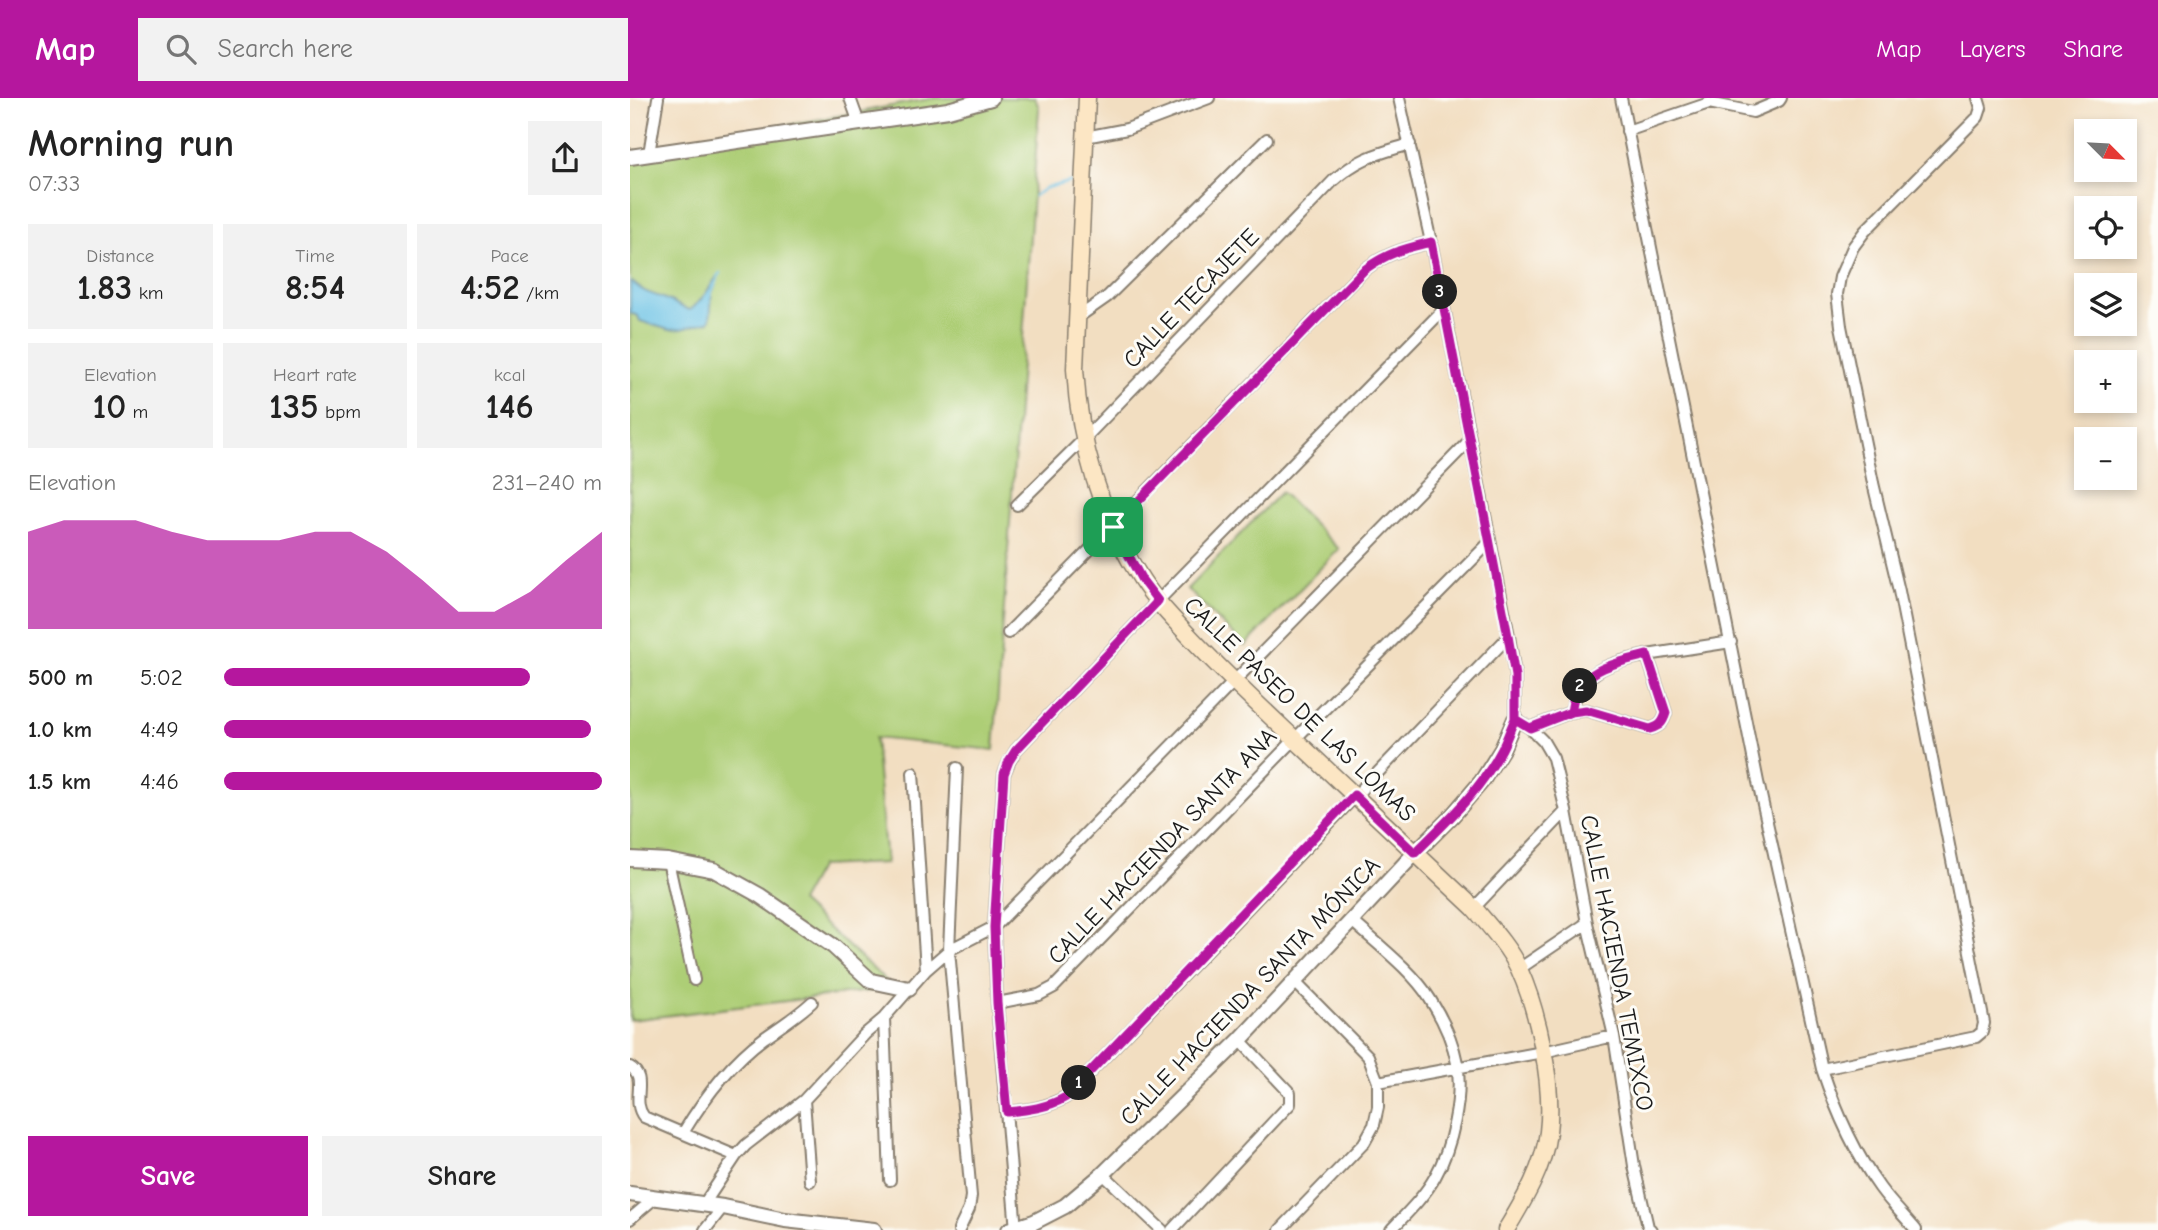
<!DOCTYPE html>
<meta charset="utf-8">
<style>
:root{--surface:#fff;--page:#f2f2f2;--text:#222;--muted:#767676;--accent:#b5179e}
body{margin:0;font-family:"Comic Neue",sans-serif;background:var(--page);color:var(--text);height:100vh;display:flex;flex-direction:column;font-size:26px;white-space:nowrap}
*{box-sizing:border-box;margin:0}
p{font-size:23px;color:var(--muted)}
.icon{flex:none;width:38px;height:38px;fill:none;stroke:currentColor;stroke-width:2;stroke-linecap:round;stroke-linejoin:round}
.map{position:relative;flex:1;overflow:hidden}
.drawer{display:flex;flex-direction:column;background:var(--surface);width:630px}
.drawer>*{flex:none}
.needle{width:46px;rotate:114deg}
.controls{position:absolute;left:1444px;top:21px;display:grid;gap:14px}
.controls a{display:grid;place-items:center;width:63px;height:63px;border-radius:0px;background:var(--surface);box-shadow:0 4px 10px #0003;font-size:35px}
.pin{position:absolute;display:grid;place-items:center;width:60px;height:60px;color:#fff;margin:-30px;border-radius:14px;box-shadow:0 4px 10px #0006}
.km{position:absolute;width:35px;height:35px;margin:-18px;border-radius:50%;background:#222;color:#fff;font-size:19px;line-height:35px;text-align:center}
.round{display:grid;place-items:center;flex:none;width:74px;height:74px;border-radius:0px;background:var(--page)}
.head{display:flex;align-items:center;justify-content:space-between;height:119px;padding:0 28px}
h1{font-size:38px;font-weight:600;line-height:52px}
.metrics{display:grid;grid-template-columns:repeat(3,1fr);gap:10px;height:119px;padding:7px 28px}
.metrics div{display:grid;align-content:center;border-radius:0px;background:var(--page);text-align:center}
.metrics b{font-size:35px;font-weight:600}
.metrics small{font-size:19px;font-weight:400}
.metrics p{font-size:19px}
.chart{height:196px;padding:14px 28px}
.chart p{display:flex;justify-content:space-between}
.chart svg{width:100%;height:126px;margin-top:7px;fill:var(--accent);opacity:.7}
.primary-button{display:flex;gap:14px;margin-top:auto;padding:14px 28px}
.primary-button a{flex:1;height:80px;border-radius:0px;background:var(--accent);color:#fff;font-size:28px;font-weight:600;line-height:80px;text-align:center}
.primary-button a+a{background:var(--page);color:var(--text)}
ul{padding:0 28px;list-style:none;font-size:23px}
li{display:grid;grid-template-columns:112px 84px 1fr;align-items:center;height:52px}
li i{height:18px;border-radius:9px;background:var(--accent)}
header{display:flex;align-items:center;gap:42px;box-sizing:border-box;height:98px;padding:0 35px;background:var(--accent);color:#fff}
header strong{font-size:33px}
nav{display:flex;gap:38px;margin-inline-start:auto;font-size:24px}
.search{width:490px;height:63px;background:var(--page);display:flex;align-items:center;gap:18px;box-sizing:border-box;padding:0 24px;border-radius:0px;color:var(--muted);font-size:26px}
main{display:flex;flex:1;min-height:0}
.map>svg:first-child{display:block}
.green{fill:#adce76;stroke:#647549;stroke-width:2}
.water{fill:#68c1e5;stroke:#426e80;stroke-width:2}
.lines{fill:none;stroke-linecap:round;stroke-linejoin:round}
.stream{stroke:#68c1e5;stroke-width:2.5}
.minor-casing{stroke:#877d6e;stroke-width:14}
.tertiary-casing{stroke:#877d6e;stroke-width:18}
.secondary-casing{stroke:#877d6e;stroke-width:19}
.minor{stroke:#fff;stroke-width:10}
.tertiary{stroke:#fff;stroke-width:14}
.secondary{stroke:#fce6c4;stroke-width:16}
.route-casing{stroke:#fff;stroke-width:14}
.route{stroke:#b5179e;stroke-width:9}
.labels{text-anchor:middle;dominant-baseline:central;stroke-width:6;stroke-linejoin:round;paint-order:stroke}
.street-label{font-size:24px;fill:#1c1c1c;stroke:#fdfcf7}
</style>
<header>
<strong>Map</strong>
<div class="search"><svg class="icon" aria-label="search" viewBox="0 0 24 24"><circle cx="10" cy="10" r="6"/><path d="M15 15l6 6"/></svg>Search here</div>
<nav><a>Map</a><a>Layers</a><a>Share</a></nav>
</header>
<main>
<section class="drawer">
<div class="head"><div><h1>Morning run</h1><p>07:33</p></div><a class="round"><svg class="icon" aria-label="share" viewBox="0 0 24 24"><path d="M12 15V3M7 8l5-5 5 5M5 13v7h14v-7"/></svg></a></div>
<div class="metrics">
<div><p>Distance</p><b>1.83<small> km</small></b></div>
<div><p>Time</p><b>8:54</b></div>
<div><p>Pace</p><b>4:52<small> /km</small></b></div>
</div>
<div class="metrics">
<div><p>Elevation</p><b>10<small> m</small></b></div>
<div><p>Heart rate</p><b>135<small> bpm</small></b></div>
<div><p>kcal</p><b>146</b></div>
</div>
<div class="chart"><p><span>Elevation</span>231–240 m</p>
<svg viewBox="0 0 160 44" preserveAspectRatio="none"><path d="M0 44V10L10 6L20 6L30 6L40 10L50 13L60 13L70 13L80 10L90 10L100 17L110 27L120 38L130 38L140 31L150 20L160 10V44z"/></svg>
</div>
<ul>
<li><b>500 m</b>5:02<i style="width:81%"></i></li>
<li><b>1.0 km</b>4:49<i style="width:97%"></i></li>
<li><b>1.5 km</b>4:46<i style="width:100%"></i></li>
</ul>
<div class="primary-button"><a>Save</a><a>Share</a></div>
</section>
<div class="map">
<svg width="1528" height="1132" viewBox="0 0 1528 1132">
<rect width="100%" height="100%" fill="#fdfcf7"/>
<filter id="ink" filterUnits="userSpaceOnUse"><feTurbulence type="fractalNoise" baseFrequency=".0143" numOctaves="2"/><feDisplacementMap in="SourceGraphic" scale="14" xChannelSelector="R" yChannelSelector="G"/><feConvolveMatrix kernelMatrix="1 2 1 2 8 2 1 2 1" color-interpolation-filters="sRGB"/></filter>
<filter id="wash" filterUnits="userSpaceOnUse"><feTurbulence type="fractalNoise" baseFrequency=".00686" numOctaves="4" result="noise"/><feDisplacementMap in="SourceGraphic" scale="28" xChannelSelector="R" yChannelSelector="G"/><feGaussianBlur stdDeviation="1.57" result="paint"/><feColorMatrix in="noise" values="0 0 0 0 0 0 0 0 0 0 0 0 0 0 0 0 0 1.4 0 .05"/><feComposite in="paint" operator="in"/></filter>
<g filter="url(#wash)">
<rect width="100%" height="100%" fill="#f2dec1"/>
<path class="green" d="M305,0h100l4,10 -45,642 -119,-12 11,125 -66,3 -20,36 94,86 -264,32v-866z
M651,394l58,57 -94,97 -58,-57z"/>
<path class="water" d="M90,175l-8,20 -2,28 -28,8 -13,1 -29,-9 -2,-5 -8,-3v-33c14,14 23,13 40,21 7,3 13,7 20,9 13,-9 20,-25 30,-37z"/>
<g class="lines">
<path class="stream" d="M404,98l12,-8 28,-7
M80,197l10,-22"/>
</g>
</g>
<g filter="url(#ink)">
<g class="lines">
<defs>
<path id="minor" d="M220,0l9,25
M769,0l32,144 78,394 6,40v43l15,9 13,13 10,17 13,53 21,112 27,113 20,130 14,61 3,3
M991,0l137,684 64,287c14,42 32,83 58,119 11,15 24,28 36,42
M997,33l82,-28 44,9 26,-11 2,-3
M455,39l42,-8 82,-31
M19,56l9,-56
M447,220l30,-21 160,-158
M387,407l67,-66 250,-259c26,-23 44,-26 76,-36
M378,535l356,-363c23,-17 39,-21 67,-28
M941,614c10,-42 37,-48 76,-57
M900,630l41,-16 15,-2 64,19c10,-3 13,-6 16,-16l-19,-58 84,-13
M327,670l-8,182 22,246 -2,13 -10,21
M283,675l13,197
M38,763l26,119
M844,810l92,-97
M721,822c25,23 62,51 79,79 12,19 23,43 27,64 6,34 -5,84 -22,114 -11,20 -29,37 -44,53
M889,871l68,-46
M367,905l42,-8 15,-8 241,-248 195,-197
M254,920l6,162
M0,969c19,11 0,33 14,50l92,39
M1192,971l154,-32 6,-5 2,-9 -85,-432 -26,-108 -32,-157 -4,-32 3,-17 13,-30 12,-16 113,-114 3,-9 -3,-10
M748,984l165,-30 71,-16
M174,1002l6,81
M377,1014c21,-2 39,-4 59,-15l443,-461
M53,1035c21,-35 47,-70 81,-95 17,-12 33,-22 48,-36
M473,1076l59,56
M74,1106l32,-48 10,-11 58,-45 61,-66 19,-16 42,-48 23,-20 45,-23 476,-487
M0,1121l25,-21
M75,1132l18,-23
M386,1132l-19,-227 -3,-76 10,-153 5,-12 7,-12 142,-149 285,-291
M542,1132l118,-126v-11l-50,-53
M650,1132l84,-87 10,-18 4,-18v-25l-10,-26 -74,-75"/>
<path id="tertiary" d="M0,59l318,-47 43,-12
M0,761l38,2 46,9 45,25 74,51 38,35 38,8
M0,1096l93,13 62,13 89,10
M379,1132l25,-8 31,-16 38,-32 137,-134 175,-187 37,-37 30,-35 20,-32 13,-30"/>
<path id="secondary" d="M457,0l-12,271c4,74 26,149 67,211 14,22 33,41 51,60 36,38 73,72 111,108 57,53 113,107 170,160 16,19 34,38 45,61 19,42 35,116 29,163 -4,35 -24,68 -42,98"/>
</defs>
<use href="#minor" class="minor-casing"/>
<use href="#tertiary" class="tertiary-casing"/>
<use href="#secondary" class="secondary-casing"/>
<use href="#minor" class="minor"/>
<use href="#tertiary" class="tertiary"/>
<use href="#secondary" class="secondary"/>
</g>
</g>
<g class="lines" filter="url(#ink)">
<defs>
<path id="route" d="M483,429l29,53 16,21 -142,149 -7,11 -5,13 -10,153 3,76 10,109c21,-2 40,-4 59,-15l288,-302 61,58c32,-32 66,-63 87,-104 5,-10 8,-20 13,-30l15,9 41,-16c1,-6 2,-12 4,-17 11,-27 47,-34 72,-40l19,58c-3,10 -6,13 -16,16l-64,-19 -15,2 -41,16 -15,-9v-43l-7,-40 -77,-394c-28,7 -44,11 -67,28l-251,257"/>
</defs>
<use href="#route" class="route-casing"/>
<use href="#route" class="route"/>
</g>
<g class="labels">
<g class="street-label">
<text transform="translate(561 200) rotate(-46)">CALLE TECAJETE</text>
<text transform="translate(670 611) rotate(44)">CALLE PASEO DE LAS LOMAS</text>
<text transform="translate(532 748) rotate(-46)">CALLE HACIENDA SANTA ANA</text>
<text transform="translate(987 865) rotate(79)">CALLE HACIENDA TEMIXCO</text>
<text transform="translate(620 893) rotate(-46)">CALLE HACIENDA SANTA MÓNICA</text>
</g>
</g>
</svg>
<div class="controls">
<a><svg class="needle" viewBox="-14 -14 28 28"><path d="M0-13l5 13h-10z" fill="#e53935"/><path d="M0 13l5-13h-10z" fill="#767676"/></svg></a>
<a><svg class="icon" aria-label="locate" viewBox="0 0 24 24"><circle cx="12" cy="12" r="6"/><path d="M12 2v4M12 18v4M2 12h4M18 12h4"/></svg></a>
<a><svg class="icon" aria-label="layers" viewBox="0 0 24 24"><path d="M12 4l9 5-9 5-9-5zM3 14l9 5 9-5"/></svg></a>
<a>+</a>
<a>−</a>
</div>
<div class="pin" style="left:483px;top:429px;background:#1e9e55"><svg class="icon" aria-label="arrive" viewBox="0 0 24 24"><path d="M6 21V4h12l-3 4 3 4H6"/></svg></div>
<b class="km" style="left:449px;top:985px">1</b>
<b class="km" style="left:950px;top:588px">2</b>
<b class="km" style="left:810px;top:194px">3</b>
</div>
</main>
